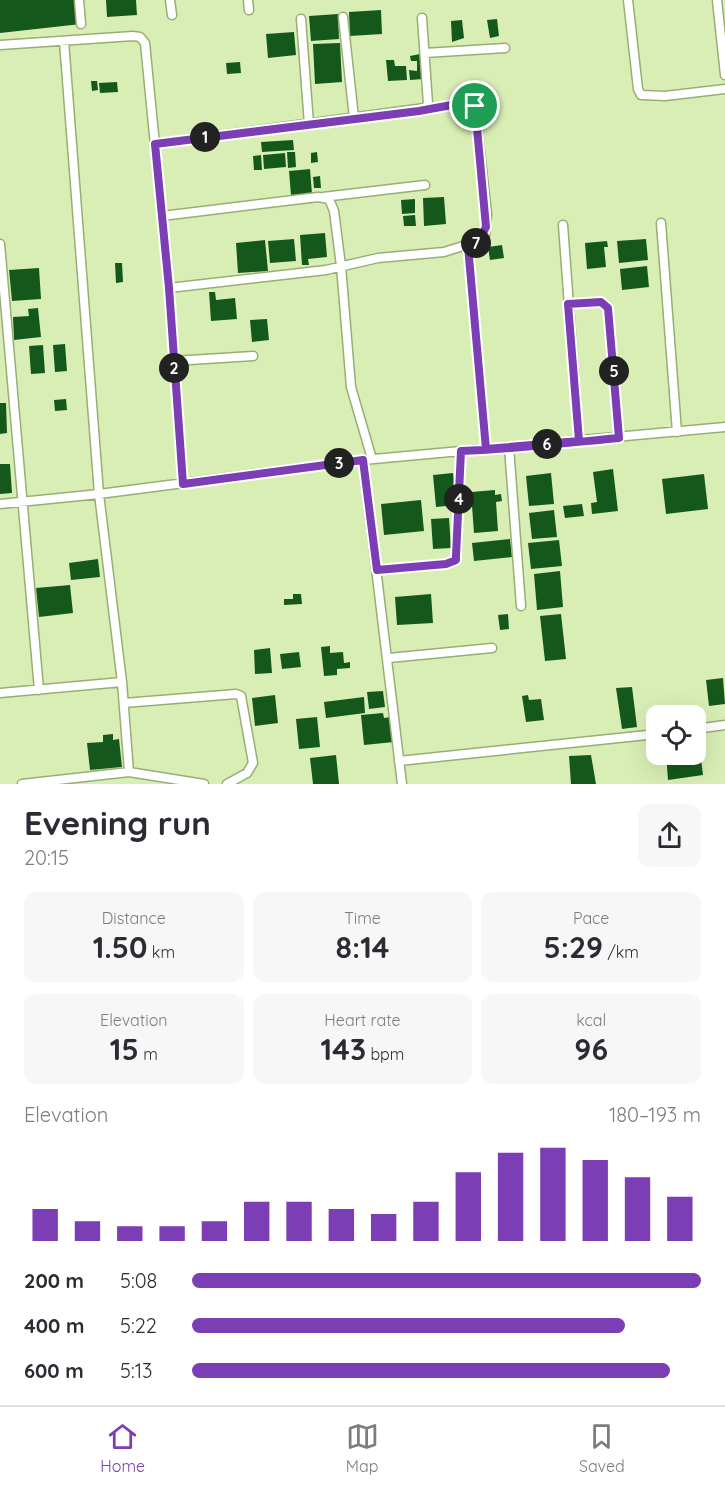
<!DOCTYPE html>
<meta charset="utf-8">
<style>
:root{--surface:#fff;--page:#f7f7f7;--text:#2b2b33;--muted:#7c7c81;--line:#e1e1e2;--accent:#7b3eb4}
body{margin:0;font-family:Quicksand,sans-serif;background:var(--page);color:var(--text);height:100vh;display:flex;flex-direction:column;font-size:22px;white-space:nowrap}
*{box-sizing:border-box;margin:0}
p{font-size:20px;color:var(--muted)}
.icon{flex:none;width:33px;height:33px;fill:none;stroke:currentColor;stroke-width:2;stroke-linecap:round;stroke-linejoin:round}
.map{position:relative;height:784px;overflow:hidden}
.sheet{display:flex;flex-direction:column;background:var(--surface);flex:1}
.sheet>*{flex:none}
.fabs{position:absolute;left:646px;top:705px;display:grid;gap:12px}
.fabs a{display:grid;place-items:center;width:60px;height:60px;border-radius:12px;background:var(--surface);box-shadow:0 6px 24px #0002;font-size:30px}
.pin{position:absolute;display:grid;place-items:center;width:51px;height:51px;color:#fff;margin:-26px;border:3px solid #fff;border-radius:50%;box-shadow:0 2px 6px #0007}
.km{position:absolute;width:30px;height:30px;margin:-15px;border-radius:50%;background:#222;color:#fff;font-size:16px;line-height:30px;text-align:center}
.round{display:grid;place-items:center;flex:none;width:63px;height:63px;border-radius:12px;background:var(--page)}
.head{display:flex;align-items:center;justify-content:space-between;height:102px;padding:0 24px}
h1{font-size:33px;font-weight:700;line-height:45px}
.metrics{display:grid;grid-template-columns:repeat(3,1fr);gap:9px;height:102px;padding:6px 24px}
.metrics div{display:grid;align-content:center;border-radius:12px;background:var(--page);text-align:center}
.metrics b{font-size:30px;font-weight:700}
.metrics small{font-size:16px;font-weight:400}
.metrics p{font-size:16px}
.chart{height:168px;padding:12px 24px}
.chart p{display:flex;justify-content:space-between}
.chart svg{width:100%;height:108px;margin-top:6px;stroke:var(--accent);stroke-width:6}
ul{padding:0 24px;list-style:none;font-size:20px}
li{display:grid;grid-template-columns:96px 72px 1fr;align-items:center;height:45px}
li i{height:15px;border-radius:8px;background:var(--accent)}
.tabs{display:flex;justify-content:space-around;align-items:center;height:84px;border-top:2px solid var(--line);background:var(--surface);font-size:16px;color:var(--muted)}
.tabs a{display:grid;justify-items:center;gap:3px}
.tabs .active{color:var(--accent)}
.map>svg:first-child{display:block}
.building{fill:#14591b}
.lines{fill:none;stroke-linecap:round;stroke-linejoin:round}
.minor-casing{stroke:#99ad76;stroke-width:11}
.minor{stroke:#fff;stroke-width:8}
.route-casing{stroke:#fff;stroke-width:12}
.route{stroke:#7b3eb4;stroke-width:8}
</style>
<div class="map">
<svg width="725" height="784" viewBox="0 0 725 784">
<rect width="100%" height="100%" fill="#d9eeb5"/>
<path class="building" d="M0,0h79l2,24 -81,9z
M106,0h30l1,15 -30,2z
M381,10l1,24 -32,2 -1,-24z
M338,14l1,25 -28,2 -2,-25z
M497,19l2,17 -9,2 -3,-18z
M462,20l2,18 -12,4 -1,-21z
M294,32l2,23 -28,3 -2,-24z
M340,43l2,39 -27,2 -2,-40z
M420,54l3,25 -13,1 -1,-10 8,1v-10h-6l-1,-5z
M386,60h8l1,6h11l1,14 -19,1z
M240,62l1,11 -14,1 -1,-11z
M91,81h6l1,9 -6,1z
M117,82l1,10 -18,1 -1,-10z
M293,140l1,10 -32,2 -1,-10z
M287,152h8l1,15 -8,1z
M317,152l1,10 -7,1v-10z
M285,153l1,14 -22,2 -1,-14z
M261,155l1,15h-8l-1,-14z
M310,169l2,25 -21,1 -2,-24z
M320,176l1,12h-7l-1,-11z
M444,197l2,27 -22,2 -1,-28z
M415,199v14l-13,1 -1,-14z
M415,215l1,11h-12l-1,-10z
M325,233l2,24 -19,2 1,6h-7l-2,-30z
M294,239l2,22 -26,2 -2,-22z
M646,239l2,21 -29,3 -2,-22z
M265,240l3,31 -30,2 -2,-30z
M607,241l1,6h-4l2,20 -19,2 -2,-26z
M502,245l2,13 -14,2 -2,-13z
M115,263h7l1,19 -7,1z
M647,266l2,21 -27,3 -2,-21z
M39,268l2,31 -29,2 -3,-31z
M209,292h6l1,8 19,-2 2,21 -26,2z
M38,308l3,29 -27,3 -1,-23 16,-1 -1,-7z
M267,319l2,21 -17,2 -2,-22z
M65,344l2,27 -12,1 -2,-27z
M43,345l2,28 -14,1 -2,-28z
M66,399l1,11 -12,1 -1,-11z
M0,403h6l1,30 -7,1z
M0,464h10l2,29 -12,1z
M613,469l5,42 -26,3 -1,-11 6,-1 -4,-30z
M453,473l4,32 -21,2 -3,-32z
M551,473l3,31 -25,2 -3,-30z
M704,474l4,35 -42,5 -4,-35z
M495,490v5l6,-1 1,7 -6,1 2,29 -24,2 -3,-41z
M421,500l3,31 -40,4 -3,-31z
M582,504l2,12 -19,2 -2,-12z
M554,510l3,27 -25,2 -3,-26z
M449,518l2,30 -18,1 -2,-30z
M510,539l2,18 -38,4 -2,-18z
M559,540l3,26 -31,3 -3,-26z
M98,559l2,18 -29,3 -2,-17z
M560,571l3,36 -26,3 -3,-36z
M70,585l3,28 -34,4 -3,-29z
M293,594h8l1,10 -18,1v-6h9z
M431,594l2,29 -36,2 -2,-28z
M508,614l1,15 -9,1 -2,-15z
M561,614l5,45 -21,2 -5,-45z
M330,646v7l13,-1 1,11 6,-1v6l-13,1v6l-13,1 -3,-29z
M270,648l2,25 -17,1 -1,-24z
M299,652l2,15 -19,2 -2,-15z
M723,678l2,26 -16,2 -3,-26z
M632,687l5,40 -15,2 -6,-41z
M383,691l2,16 -16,2 -2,-17z
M275,695l3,28 -23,3 -3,-28z
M528,695l1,5 12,-1 3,21 -18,2 -4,-26z
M364,697l1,16 -39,5 -2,-16z
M383,713l1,5 7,-1 3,25 -30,3 -3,-30z
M317,717l3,30 -21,2 -3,-30z
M113,734v6l6,-1 3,28 -32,3 -3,-27 16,-1v-7z
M696,750h4l3,25 -35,5 -2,-26h30z
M336,755l3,29h-26l-3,-26z
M591,755l5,29h-25l-2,-28z"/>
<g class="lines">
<defs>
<path id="minor" d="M79,0l2,24
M170,0l2,15
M248,0l1,10
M628,0l10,89 3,6 24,1 60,-7
M717,0l8,75
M343,17l11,101
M301,19l8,105
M0,45l133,-9 7,1 5,6 24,245 14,196
M425,53l80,-5
M155,144l270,-36 3,-4 -6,-86
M323,197l102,-12
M162,216l156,-19 11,2 5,12 7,55 10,121 21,72
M661,223l16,209
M563,225l16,216
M0,244l39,446
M468,246l18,203
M169,288l157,-18 52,-12 66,-6 35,-11 6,-6 2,-21 -12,-108 -7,-4 -49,9
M569,304l32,-2 7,6 11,130
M174,361l79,-5
M509,447l12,159
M0,504l99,-10 264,-34
M377,570l69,-6 10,-4 5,-109
M389,658l103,-10
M0,693l122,-11
M124,703l112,-9 5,2 12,67 -6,10 -20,11
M696,729l29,-4
M399,761l258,-27
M129,772l75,12
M22,784l107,-12 -7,-90 -23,-188 -35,-453
M402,784l-39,-324 362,-33"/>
</defs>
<use href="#minor" class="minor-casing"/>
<use href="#minor" class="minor"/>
</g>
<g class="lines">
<defs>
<path id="route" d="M475,106l-7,-4 -49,9 -264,33 14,144 14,196 180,-24 14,110 69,-6 10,-4v-4l5,-105c52,-2 105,-8 158,-13l-11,-130 -7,-6 -33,2 11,137 -93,8 -18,-203 11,-5 7,-14 -11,-121"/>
</defs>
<use href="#route" class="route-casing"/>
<use href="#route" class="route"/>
</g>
</svg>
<div class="fabs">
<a><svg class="icon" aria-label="locate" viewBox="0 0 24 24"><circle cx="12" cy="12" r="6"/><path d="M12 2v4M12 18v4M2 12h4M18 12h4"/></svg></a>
</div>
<div class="pin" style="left:475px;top:106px;background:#1e9e55"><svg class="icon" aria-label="arrive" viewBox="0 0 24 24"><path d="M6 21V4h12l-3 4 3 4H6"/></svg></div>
<b class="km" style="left:205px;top:137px">1</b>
<b class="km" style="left:174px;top:368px">2</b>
<b class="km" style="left:339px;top:463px">3</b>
<b class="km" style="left:459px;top:499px">4</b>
<b class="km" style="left:614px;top:371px">5</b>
<b class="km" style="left:547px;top:444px">6</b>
<b class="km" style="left:476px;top:243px">7</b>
</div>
<section class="sheet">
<div class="head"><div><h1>Evening run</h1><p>20:15</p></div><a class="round"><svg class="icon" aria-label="share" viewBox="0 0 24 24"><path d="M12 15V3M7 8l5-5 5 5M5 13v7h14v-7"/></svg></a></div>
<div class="metrics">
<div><p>Distance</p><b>1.50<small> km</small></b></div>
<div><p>Time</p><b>8:14</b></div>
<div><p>Pace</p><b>5:29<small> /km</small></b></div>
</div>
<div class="metrics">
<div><p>Elevation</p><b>15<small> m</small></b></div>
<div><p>Heart rate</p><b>143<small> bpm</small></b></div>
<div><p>kcal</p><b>96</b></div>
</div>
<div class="chart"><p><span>Elevation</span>180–193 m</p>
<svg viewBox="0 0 160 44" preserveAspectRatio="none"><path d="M5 44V31M15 44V36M25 44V38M35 44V38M45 44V36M55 44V28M65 44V28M75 44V31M85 44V33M95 44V28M105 44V16M115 44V8M125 44V6M135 44V11M145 44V18M155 44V26"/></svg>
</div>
<ul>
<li><b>200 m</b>5:08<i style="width:100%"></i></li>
<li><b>400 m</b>5:22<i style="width:85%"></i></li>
<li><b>600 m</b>5:13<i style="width:94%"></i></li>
</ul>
</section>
<nav class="tabs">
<a class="active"><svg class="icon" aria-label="home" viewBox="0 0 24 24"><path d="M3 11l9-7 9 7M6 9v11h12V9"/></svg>Home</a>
<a><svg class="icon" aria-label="map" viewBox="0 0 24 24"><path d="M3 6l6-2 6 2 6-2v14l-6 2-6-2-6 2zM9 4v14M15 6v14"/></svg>Map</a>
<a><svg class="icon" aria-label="saved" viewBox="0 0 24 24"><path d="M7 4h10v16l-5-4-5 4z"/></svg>Saved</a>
</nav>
